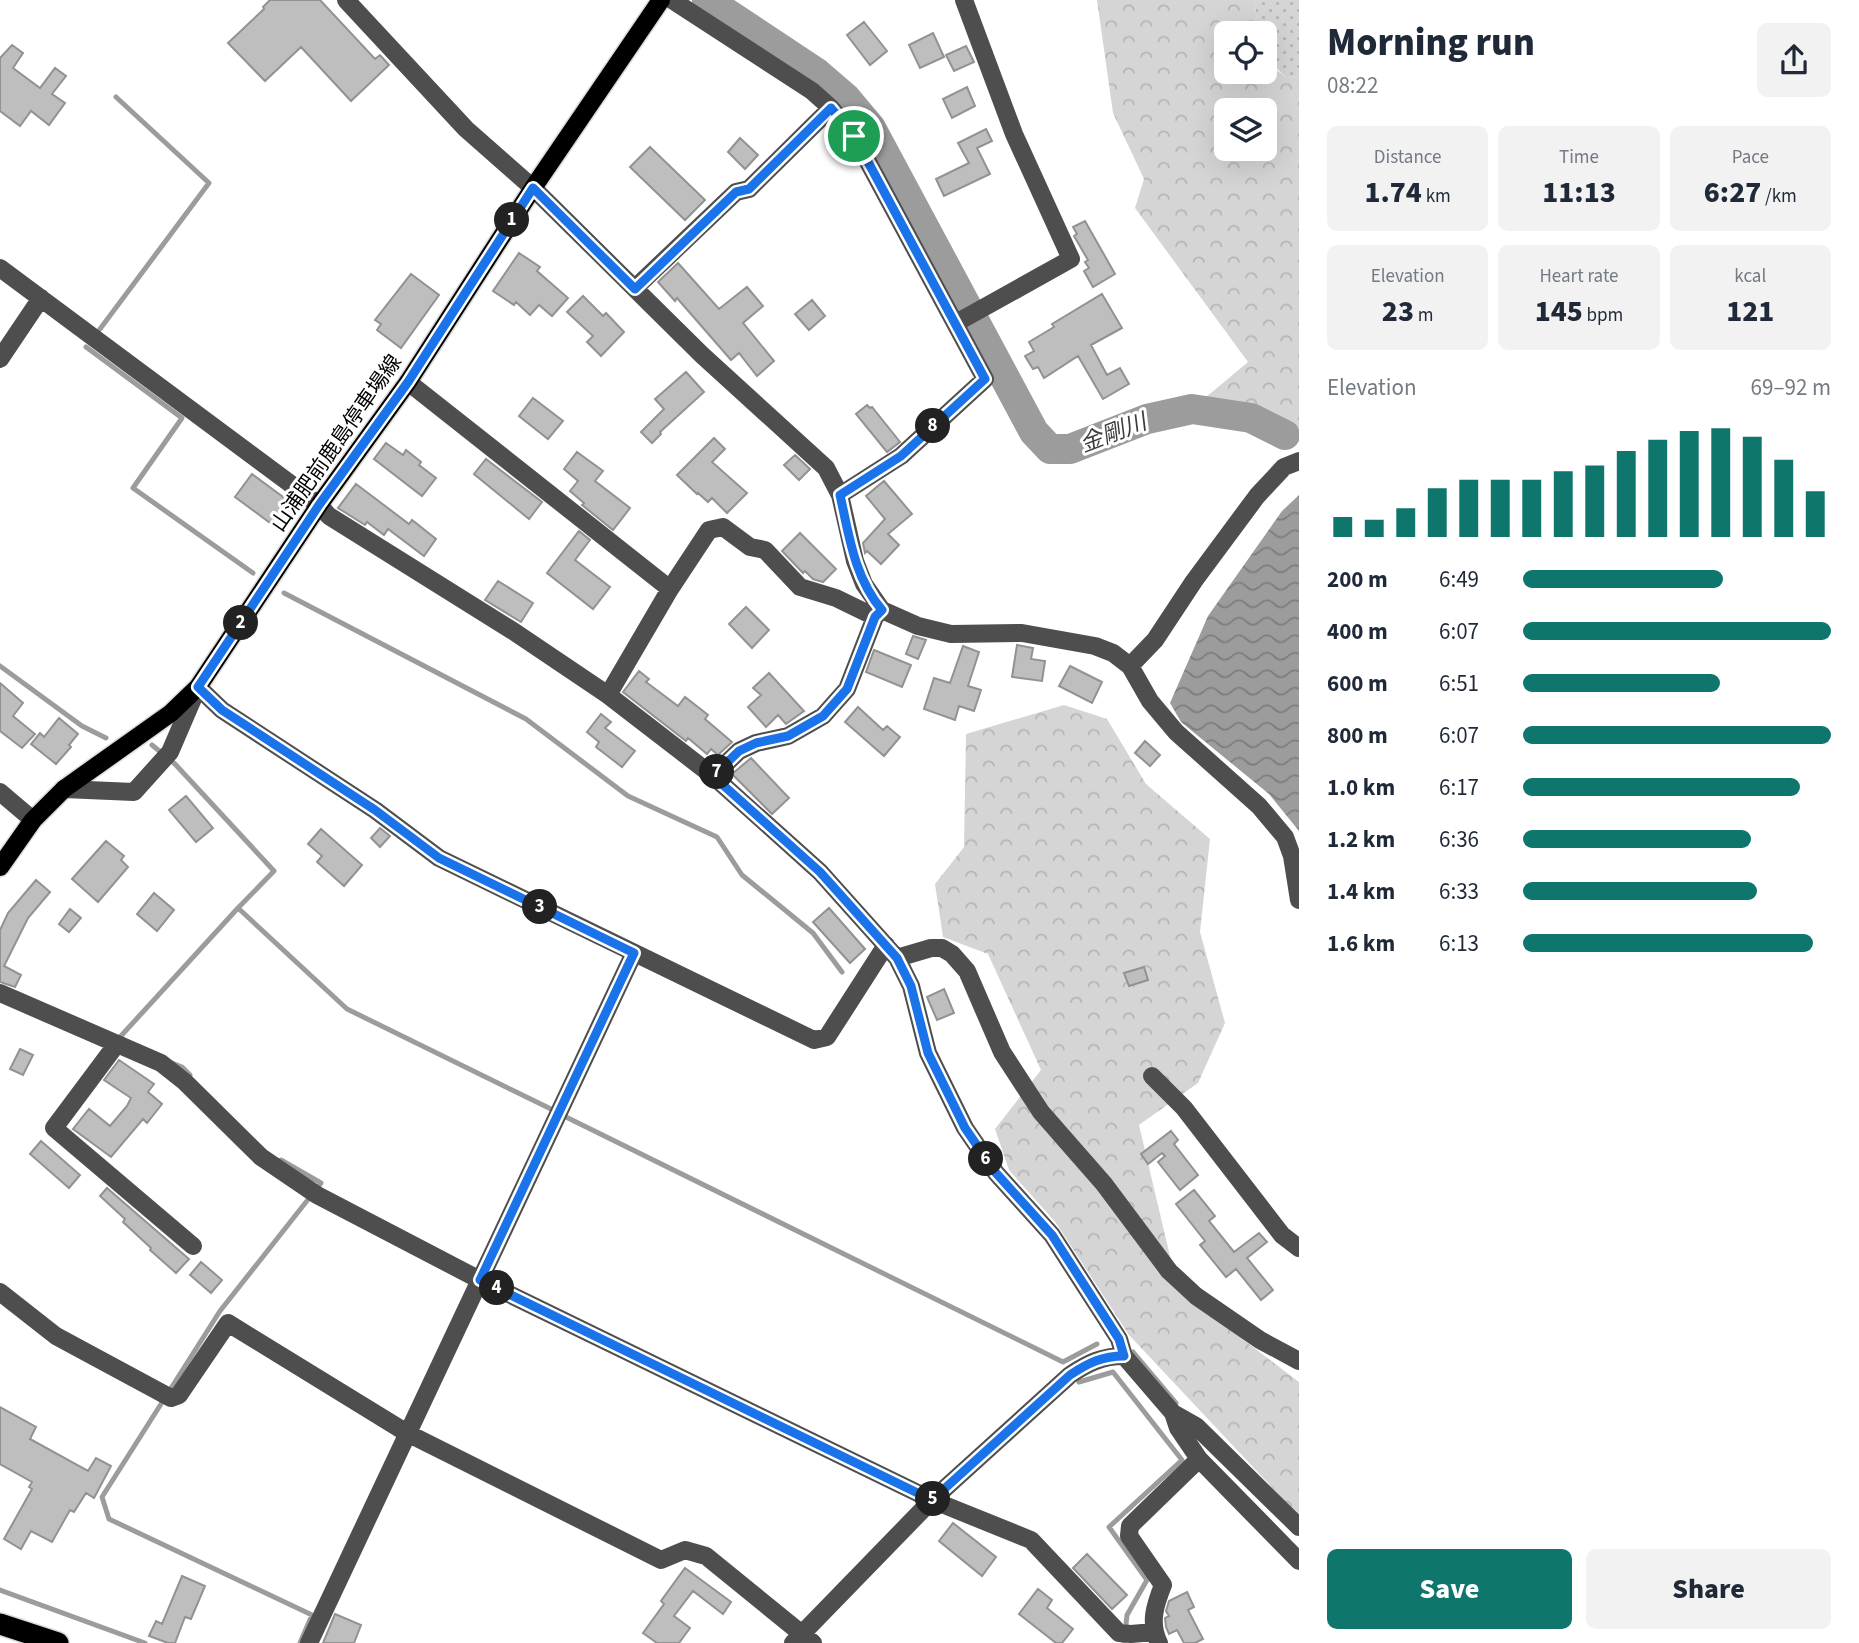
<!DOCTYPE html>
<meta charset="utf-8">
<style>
:root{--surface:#fff;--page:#f2f2f3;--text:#1f2937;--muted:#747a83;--accent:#0f766e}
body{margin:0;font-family:"Source Sans 3","Noto Sans JP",sans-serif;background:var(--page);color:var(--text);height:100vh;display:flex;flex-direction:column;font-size:26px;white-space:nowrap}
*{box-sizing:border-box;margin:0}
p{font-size:23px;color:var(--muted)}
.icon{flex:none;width:38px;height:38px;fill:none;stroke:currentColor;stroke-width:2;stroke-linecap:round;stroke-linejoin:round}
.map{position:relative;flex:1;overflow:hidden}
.drawer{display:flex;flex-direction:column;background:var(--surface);width:560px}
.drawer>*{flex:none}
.tools{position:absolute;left:1214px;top:21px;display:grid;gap:14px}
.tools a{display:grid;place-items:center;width:63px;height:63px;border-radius:10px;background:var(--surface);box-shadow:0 7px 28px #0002;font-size:35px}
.pin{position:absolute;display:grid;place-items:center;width:60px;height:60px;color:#fff;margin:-30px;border:4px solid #fff;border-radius:50%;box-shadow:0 2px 7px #0007}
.km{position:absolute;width:35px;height:35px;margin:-18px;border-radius:50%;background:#222;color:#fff;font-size:19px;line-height:35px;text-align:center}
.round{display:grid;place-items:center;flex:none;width:74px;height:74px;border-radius:10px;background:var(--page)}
.overview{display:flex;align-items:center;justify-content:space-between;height:119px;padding:0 28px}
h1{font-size:38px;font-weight:800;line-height:52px}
.figures{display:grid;grid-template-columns:repeat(3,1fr);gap:10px;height:119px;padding:7px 28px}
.figures div{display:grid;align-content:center;border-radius:10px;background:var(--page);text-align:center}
.figures b{font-size:30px;font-weight:800}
.figures small{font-size:19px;font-weight:400}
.figures p{font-size:19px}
.chart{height:196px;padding:14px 28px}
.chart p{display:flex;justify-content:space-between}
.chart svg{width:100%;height:126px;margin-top:7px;stroke:var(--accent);stroke-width:6}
.action{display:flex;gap:14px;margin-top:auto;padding:14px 28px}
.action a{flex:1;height:80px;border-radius:10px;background:var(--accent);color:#fff;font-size:28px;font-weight:800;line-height:80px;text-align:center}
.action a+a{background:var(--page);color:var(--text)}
ul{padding:0 28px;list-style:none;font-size:23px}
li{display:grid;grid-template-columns:112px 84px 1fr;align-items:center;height:52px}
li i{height:18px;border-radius:9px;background:var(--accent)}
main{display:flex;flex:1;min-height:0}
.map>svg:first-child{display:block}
.grass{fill:url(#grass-dots)}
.forest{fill:url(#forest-crowns);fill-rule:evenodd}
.water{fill:url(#water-waves)}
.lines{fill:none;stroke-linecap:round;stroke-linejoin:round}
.stream{stroke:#9c9c9c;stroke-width:5}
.river{stroke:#9c9c9c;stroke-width:30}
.building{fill:#bebebe;stroke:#929292;stroke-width:2}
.major-casing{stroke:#dbdbdb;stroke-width:21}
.highway-casing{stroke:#dbdbdb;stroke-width:24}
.minor{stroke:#4e4e4e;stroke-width:18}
.major{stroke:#000;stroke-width:18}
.highway{stroke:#000;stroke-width:21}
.route-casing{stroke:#fff;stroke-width:14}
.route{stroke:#1a73e8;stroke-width:9}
.labels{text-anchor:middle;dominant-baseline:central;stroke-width:6;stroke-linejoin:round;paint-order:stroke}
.street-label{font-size:21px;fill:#000;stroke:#fff}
.water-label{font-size:23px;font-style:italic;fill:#3d3d3d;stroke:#fff}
</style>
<main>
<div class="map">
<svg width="1299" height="1643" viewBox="0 0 1299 1643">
<defs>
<pattern id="grass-dots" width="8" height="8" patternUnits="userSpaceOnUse" patternTransform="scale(1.75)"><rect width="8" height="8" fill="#d5d5d5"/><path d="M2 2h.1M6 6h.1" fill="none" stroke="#b5b5b5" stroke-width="1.8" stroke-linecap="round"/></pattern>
<pattern id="forest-crowns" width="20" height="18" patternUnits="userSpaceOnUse" patternTransform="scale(1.75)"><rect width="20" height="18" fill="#d5d5d5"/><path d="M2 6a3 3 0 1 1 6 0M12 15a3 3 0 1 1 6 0" fill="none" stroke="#b5b5b5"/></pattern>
<pattern id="water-waves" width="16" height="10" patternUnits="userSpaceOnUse" patternTransform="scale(1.75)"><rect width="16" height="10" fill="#9c9c9c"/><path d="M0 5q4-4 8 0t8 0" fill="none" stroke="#7d7d7d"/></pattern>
</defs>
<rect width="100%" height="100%" fill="#fff"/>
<path class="grass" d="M1254,0h45v76l-12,2c-15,-12 -22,-26 -22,-45h-6z"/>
<path class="forest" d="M1097,0h157l5,33h-32v39h38v-25l10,22 12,9 12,-2v352l-94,-30 43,-36 -113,-154 9,-29 -31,-66zM1227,110h38v39h-38z
M1064,705l43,14 39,65 64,55 -10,93 25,91 -27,60 -59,42 39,165 121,92v134l-170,-181 -73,-112 -47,-53 -14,-41 46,-59 -53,-116 -45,-17 -8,-53 29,-37 2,-113z"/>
<path class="water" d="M1299,495v336l-30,-37 -88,-72 -11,-19 38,-87 74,-105z"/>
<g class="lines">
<path class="stream" d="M100,329l109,-146 -93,-86
M86,347l96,71 -49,70 120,85
M284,593l242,126 102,77 89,41 25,38 71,58 29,39
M0,666l82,60 24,12
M152,745l23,19 99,107 -36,37 109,101 206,101
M123,1039l-3,-2 118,-129
M172,1063l10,4 8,8
M566,1117l497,245 34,-18
M281,1160l40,23 -101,128 -118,186 7,22 203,96 -12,28
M1133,1352l43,51
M1079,1382l34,-10 69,88 -73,67 38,53 -20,35 -3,28
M0,1590l145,53"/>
<path class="river" d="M707,0l110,73 29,25 25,30 163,304 16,17h20l77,-30 45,-10 59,9 34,17"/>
</g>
<path class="building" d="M270,0h50l55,59 5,-4 9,10 -38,36 -50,-54 -36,34 -37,-38 36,-34 -1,-2z
M864,22l23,29 -17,14 -23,-30z
M933,33l11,24 -24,11 -11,-23z
M12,45l11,8 -10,15 27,20 15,-20 11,8 -14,18 13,9 -16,22 -18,-14 -11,15 -20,-15v-53z
M966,46l8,16 -20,9 -8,-16z
M967,87l8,19 -23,12 -9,-19z
M986,129l6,12 -15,7 13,26 -46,22 -8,-17 33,-16 -11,-20z
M740,138l18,17 -13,14 -17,-17z
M650,147l55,53 -20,20 -55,-53z
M1085,221l30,53 -22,13 -9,-16 5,-3 -4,-6 3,-2 -14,-24 3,-2 -4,-7z
M519,253l21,14 -3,4 31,27 -16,18 -13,-11 -9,10 -14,-13 -2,3 -21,-14z
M678,263l41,46 28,-22 16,19 -20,17 31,38 -17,15 -18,-23 -8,7 -54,-62 -2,3 -17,-19z
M411,274l28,21 -38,53 -24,-18 4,-6 -6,-4z
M1102,294l20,34 -31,17 16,30 13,-7 9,16 -26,15 -25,-43 -34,22 -6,-11 -5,2 -8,-13 9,-5 -5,-9 25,-15 -2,-3z
M583,296l20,20 3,-3 18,19 -23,24 -14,-14 6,-6 -26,-24z
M812,300l13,16 -16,14 -14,-16z
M686,372l18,20 -44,40 1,2 -9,9 -11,-11 23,-23 -9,-10z
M533,398l30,23 -15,18 -29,-23z
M867,405l3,3 2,-1 28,35 -13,10 -31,-38z
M714,438l11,11 -13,13 35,31 -20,20 -15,-15 -4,4 -10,-9 -1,1 -20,-19z
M386,443l17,12 3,-5 15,12 -2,3 17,13 -14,18 -48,-37z
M577,452l26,19 -8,10 35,27 -17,22 -31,-25 2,-2 -14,-12 8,-10 -14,-12z
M795,455l15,14 -11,11 -15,-15z
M486,459l56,43 -13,17 -55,-45z
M252,474l46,34 -17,23 -46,-34z
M884,481l28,33 -24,20 11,11 -18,19 -14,-13 -2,2 -2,-10 22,-24 -19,-23z
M356,484l53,40 3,-4 24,19 -12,17 -36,-27 -4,6 -17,-13 -2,3 -27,-17z
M579,531l11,9 -15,20 35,27 -17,22 -46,-36z
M800,533l36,36 -13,13 -10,-3 -8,-8 -2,2 -21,-22z
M498,581l35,22 -12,19 -36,-22z
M746,607l23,23 -17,18 -23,-24z
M913,636l13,4 -8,19 -12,-5z
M1017,645l16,3 -2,11 14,2 -3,20 -30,-4z
M963,646l16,6 -11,34 13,4 -7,21 -15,-5 -4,14 -31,-11 10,-31 16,5z
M874,650l37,15 -9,22 -36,-15z
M1070,666l32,16 -10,21 -33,-17z
M639,671l10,8 -3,3 32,24 7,-9 23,18 -3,4 27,23 -14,13 -7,-6 -4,5 -19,-16 -2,3 -63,-49z
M769,673l35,38 -18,13 -8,-9 -12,12 -18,-20 13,-12 -8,-7z
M0,683l23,20 -10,13 22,18 -13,14 -22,-17z
M858,707l25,23 4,-4 13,11 -16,19 -39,-34z
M601,714l10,8 -6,6 30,23 -13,16 -26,-20 3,-5 -12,-10z
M59,718l19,16 -9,11 2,2 -15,17 -25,-20 9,-11 4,4z
M1145,741l15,14 -10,11 -15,-13z
M751,758l38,40 -17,16 -40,-40z
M186,796l27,32 -17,14 -27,-32z
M380,828l10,8 -10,11 -9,-9z
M321,829l41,36 -18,21 -27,-24 5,-6 -14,-12z
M106,841l18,15 -3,4 7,7 -30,35 -26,-23z
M36,880l14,12 -22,26 -24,48 17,9 -6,12 -15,-5v-52l8,-17z
M154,893l20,17 -17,21 -20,-17z
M829,908l36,41 -15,14 -37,-41z
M70,909l11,9 -12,14 -10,-8z
M1144,967l4,13 -19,6 -5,-13z
M944,989l10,24 -17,7 -10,-23z
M20,1049l13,6 -10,20 -13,-6z
M119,1060l35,24 -6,8 14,12 -15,19 -4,-4 -32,38 -38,-28 16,-20 21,17 17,-20 4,-8 -27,-18z
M1171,1131l7,9 -4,4 24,31 -18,15 -22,-28 7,-6 -3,-3 -14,11 -7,-10z
M41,1141l39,34 -11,13 -39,-34z
M107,1188l82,71 -13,14 -26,-23 1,-2 -28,-26 2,-3 -25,-23z
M1194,1190l21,26 -6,5 25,31 25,-19 8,9 -20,16 26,32 -12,10 -25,-31 -10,8 -26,-32 5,-4 -29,-37z
M201,1262l21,18 -11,13 -21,-18z
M0,1407l36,20 -6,12 58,32 8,-13 15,8 -17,32 -8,-5 -12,19 -4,-2 -18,32 -21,-11 -10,18 -17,-10 28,-50 -3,-2 3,-5 -32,-18z
M953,1523l43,34 -14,19 -43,-35z
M1087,1554l40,41 -15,14 -39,-41z
M685,1568l46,34 -8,12 -30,-23 -19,25 16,12 -11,15h-22l-14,-10 21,-29 -3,-3z
M182,1576l23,10 -14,33 -6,-2 -10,26h-7l-19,-7 7,-15 6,3z
M1038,1589l14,11 -5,8 26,21 -11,14h-6l-37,-29z
M1187,1592l7,15 -6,3 15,29 -8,4h-11l-7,-13 -8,4 -3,-7 -1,-9 4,-2 -3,-5 3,-10z
M335,1614l26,11 -7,18h-31z"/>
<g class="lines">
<defs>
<path id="major" d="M0,867l33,-47 31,-31 107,-76 27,-26 121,-182 89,-123 125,-194 128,-188"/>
<path id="highway" d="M0,1624l58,19"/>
</defs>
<use href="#major" class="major-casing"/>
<use href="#highway" class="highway-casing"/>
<path class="minor" d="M346,0l120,129 67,59 169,167 124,113 14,27 15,66 9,23 18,26 36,16 33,8 71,-1 73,13 18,7 17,13 20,35 26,31 83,74 26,31 7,19 7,44
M672,0l140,91 19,17 23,28 131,243 -84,77 -61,39
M0,268l319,237 10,11 184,115 95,64 105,81 107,96 77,86 14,28 17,67 37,75 31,45 56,62 67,104 5,17 49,57 5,15 21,31 100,102
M635,288l101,-96 13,-3 82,-81
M956,323l115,-64 -57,-125 -50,-134
M0,359l41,-61
M408,382l262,207
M1130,666l25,-26 39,-59 63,-85 27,-29 15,-6
M608,695l62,-106 39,-59 14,-3 27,20 15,3 35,37 36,11 39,19 7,-7
M713,776l26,-25 17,-8 32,-7 35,-20 24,-27 28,-72
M64,789l70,3 36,-40 28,-65 24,23 153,100 64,48 375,182 13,-3 59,-92
M0,792l33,28
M897,958l34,-10h11l10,6 15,17 35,81 39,60 63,72 65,87 27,25 64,44 39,21
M0,993l161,70 24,19 76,75 56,38 163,85 452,220 99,40 88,93 12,1 23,-2
M116,1045l-62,83 139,118
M1152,1076l32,32 98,127 17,13
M0,1292l56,44 115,62 8,-3 49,-72 179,110 254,127 24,-10 21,6 107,87
M1173,1413l23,13 103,101
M309,1643l325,-690
M793,1643l139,-143 138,-125c18,-12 32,-19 54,-19
M1159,1643c-10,-20 -4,-38 4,-58l-34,-49 1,-10 69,-67"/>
<use href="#major" class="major"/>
<use href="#highway" class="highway"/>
</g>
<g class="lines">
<defs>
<path id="route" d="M831,108l23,28 131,243 -84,77 -61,39c9,40 14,82 42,115l-7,7 -28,72 -24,27 -35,20 -32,7 -17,8 -26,25 107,96 77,86 14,28 17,67 37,75 31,45 56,62 67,104 5,17c-22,0 -36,7 -54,19l-138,125 -452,-220 154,-327 -195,-95 -64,-48 -153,-100 -24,-23 121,-182 89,-123 125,-194 102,101 101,-97 13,-3z"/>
</defs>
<use href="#route" class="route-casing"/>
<use href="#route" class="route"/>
</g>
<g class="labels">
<g class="street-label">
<text transform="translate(336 443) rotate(-55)">山浦肥前鹿島停車場線</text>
</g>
<g class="water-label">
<text transform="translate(1113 433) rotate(-21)">金剛川</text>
</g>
</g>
</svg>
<div class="tools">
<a><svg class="icon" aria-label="locate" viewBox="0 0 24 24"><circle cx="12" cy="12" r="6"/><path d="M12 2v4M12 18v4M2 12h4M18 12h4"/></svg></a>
<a><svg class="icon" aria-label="layers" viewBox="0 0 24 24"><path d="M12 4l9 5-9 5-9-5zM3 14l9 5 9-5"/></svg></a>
</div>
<div class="pin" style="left:854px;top:136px;background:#1e9e55"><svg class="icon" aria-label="arrive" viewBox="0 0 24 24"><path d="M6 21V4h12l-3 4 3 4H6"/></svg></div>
<b class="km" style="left:512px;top:220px">1</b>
<b class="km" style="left:241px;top:623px">2</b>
<b class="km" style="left:540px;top:907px">3</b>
<b class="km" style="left:497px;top:1288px">4</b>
<b class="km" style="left:933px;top:1499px">5</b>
<b class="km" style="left:986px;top:1159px">6</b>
<b class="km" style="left:717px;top:772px">7</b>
<b class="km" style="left:933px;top:426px">8</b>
</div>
<section class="drawer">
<div class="overview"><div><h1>Morning run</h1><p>08:22</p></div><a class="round"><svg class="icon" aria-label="share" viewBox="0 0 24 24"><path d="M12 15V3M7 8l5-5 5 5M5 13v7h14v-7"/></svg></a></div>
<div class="figures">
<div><p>Distance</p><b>1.74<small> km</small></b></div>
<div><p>Time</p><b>11:13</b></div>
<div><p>Pace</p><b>6:27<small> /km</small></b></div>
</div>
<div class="figures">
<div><p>Elevation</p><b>23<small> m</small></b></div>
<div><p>Heart rate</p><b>145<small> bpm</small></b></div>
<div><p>kcal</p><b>121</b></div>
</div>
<div class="chart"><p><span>Elevation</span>69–92 m</p>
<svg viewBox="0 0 160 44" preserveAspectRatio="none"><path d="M5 44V37M15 44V38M25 44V34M35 44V27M45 44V24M55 44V24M65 44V24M75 44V21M85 44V19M95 44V14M105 44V10M115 44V7M125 44V6M135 44V9M145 44V17M155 44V28"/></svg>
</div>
<ul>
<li><b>200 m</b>6:49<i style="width:65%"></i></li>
<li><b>400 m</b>6:07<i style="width:100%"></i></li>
<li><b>600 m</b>6:51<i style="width:64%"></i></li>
<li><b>800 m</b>6:07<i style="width:100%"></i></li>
<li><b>1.0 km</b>6:17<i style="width:90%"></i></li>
<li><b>1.2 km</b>6:36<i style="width:74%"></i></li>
<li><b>1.4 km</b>6:33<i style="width:76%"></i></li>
<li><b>1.6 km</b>6:13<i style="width:94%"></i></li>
</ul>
<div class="action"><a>Save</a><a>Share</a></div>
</section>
</main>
